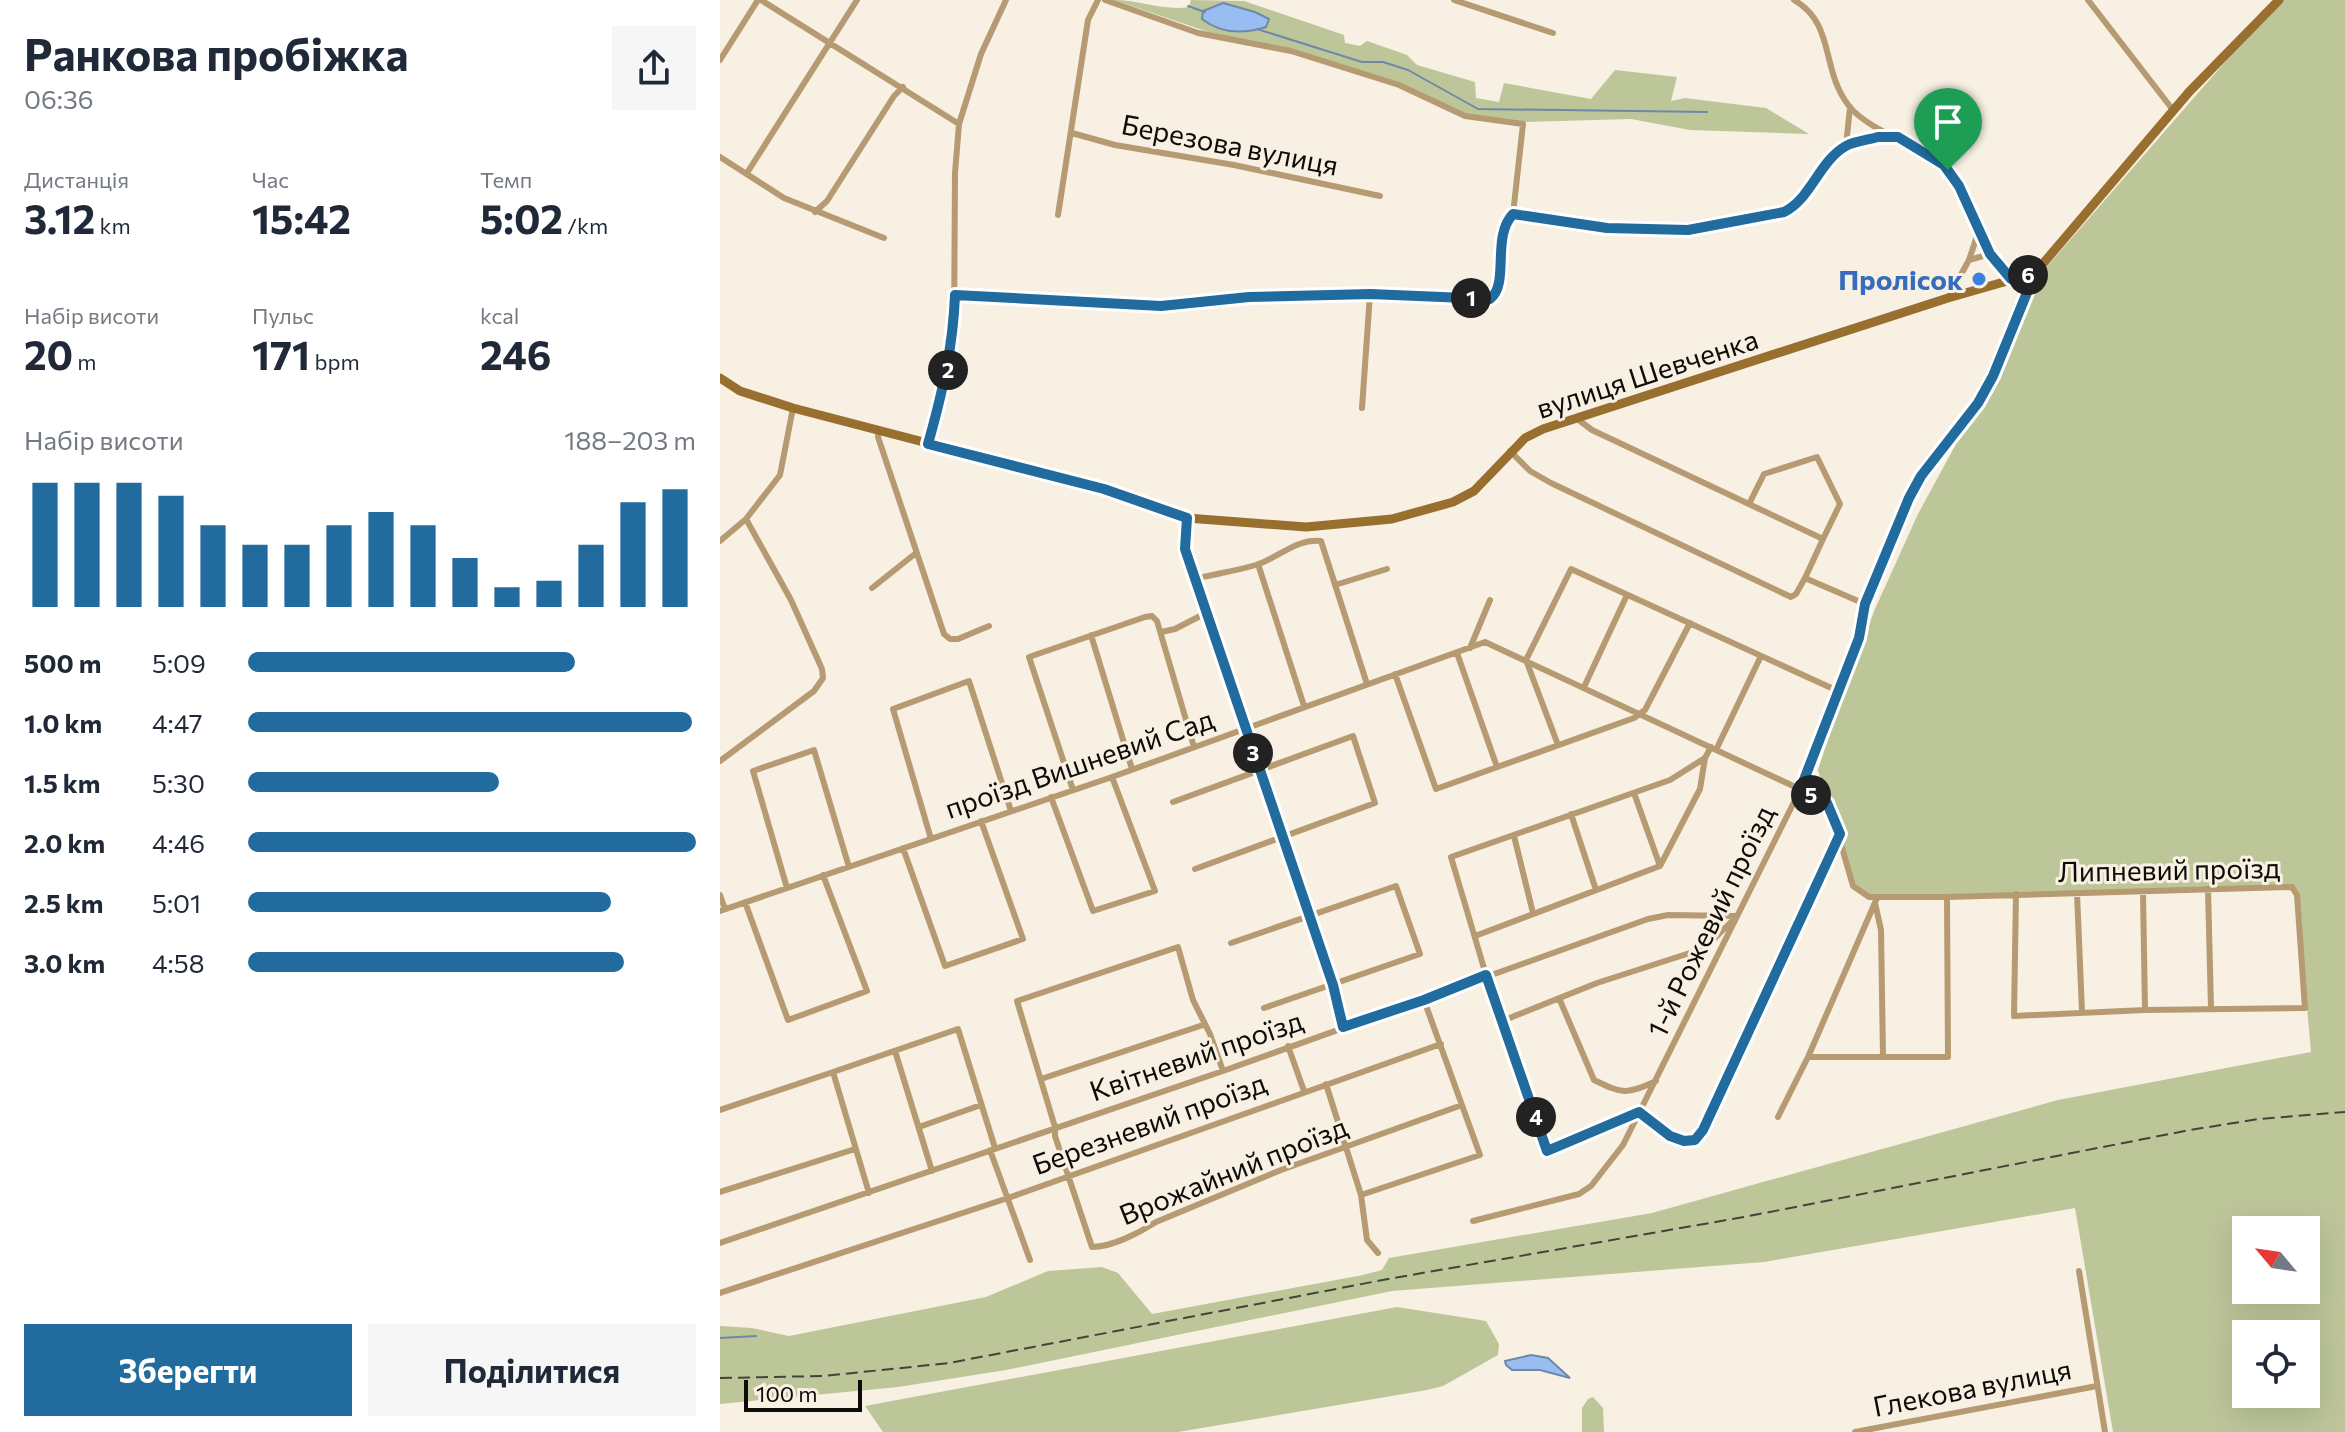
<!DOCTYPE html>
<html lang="uk">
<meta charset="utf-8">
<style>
:root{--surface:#fff;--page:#f6f6f7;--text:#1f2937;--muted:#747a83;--accent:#216b9e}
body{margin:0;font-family:Commissioner,sans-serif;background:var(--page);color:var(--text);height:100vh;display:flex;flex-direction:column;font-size:30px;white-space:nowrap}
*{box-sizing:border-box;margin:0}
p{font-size:26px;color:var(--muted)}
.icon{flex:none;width:44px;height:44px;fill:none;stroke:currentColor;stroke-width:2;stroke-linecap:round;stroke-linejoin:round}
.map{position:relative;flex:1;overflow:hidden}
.panel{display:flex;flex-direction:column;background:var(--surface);width:720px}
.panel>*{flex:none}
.needle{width:52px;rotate:299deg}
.controls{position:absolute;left:1512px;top:1216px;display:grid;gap:16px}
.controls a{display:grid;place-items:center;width:88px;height:88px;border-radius:0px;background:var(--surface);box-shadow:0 8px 32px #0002;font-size:40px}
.scale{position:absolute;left:24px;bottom:20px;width:118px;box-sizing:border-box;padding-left:8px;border:4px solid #0e0c08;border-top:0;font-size:22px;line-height:28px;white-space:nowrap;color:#0e0c08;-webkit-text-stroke:6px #f7f0e3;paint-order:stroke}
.pin{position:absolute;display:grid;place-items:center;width:68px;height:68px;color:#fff;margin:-82px -34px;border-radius:50% 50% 50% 0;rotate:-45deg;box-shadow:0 0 8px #0007}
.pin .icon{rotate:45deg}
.km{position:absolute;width:40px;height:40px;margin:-20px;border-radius:50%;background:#222;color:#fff;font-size:22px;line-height:40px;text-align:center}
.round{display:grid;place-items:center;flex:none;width:84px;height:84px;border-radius:0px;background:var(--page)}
.summary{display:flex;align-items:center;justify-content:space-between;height:136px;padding:0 24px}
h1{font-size:44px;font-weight:700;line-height:60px}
.stats{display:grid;grid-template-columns:repeat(3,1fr);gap:12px;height:136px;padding:8px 24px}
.stats div{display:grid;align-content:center}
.stats b{font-size:40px;font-weight:700}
.stats small{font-size:22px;font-weight:400}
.stats p{font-size:22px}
.chart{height:224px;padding:16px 24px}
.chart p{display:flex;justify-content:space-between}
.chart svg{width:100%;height:144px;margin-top:8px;stroke:var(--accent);stroke-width:6}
.button{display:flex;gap:16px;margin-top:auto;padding:16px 24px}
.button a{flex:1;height:92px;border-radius:0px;background:var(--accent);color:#fff;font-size:32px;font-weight:700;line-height:92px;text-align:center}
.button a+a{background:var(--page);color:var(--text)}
ul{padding:0 24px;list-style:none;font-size:26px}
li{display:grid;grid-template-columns:128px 96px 1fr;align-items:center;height:60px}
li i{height:20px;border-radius:10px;background:var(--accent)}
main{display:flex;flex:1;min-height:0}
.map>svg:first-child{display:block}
.green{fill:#bdc699;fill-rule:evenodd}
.water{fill:#99bdf0;stroke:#6f88aa;stroke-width:2}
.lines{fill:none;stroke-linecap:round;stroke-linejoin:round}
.stream{stroke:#6f88aa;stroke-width:2}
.street{stroke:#b69a72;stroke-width:6}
.secondary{stroke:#986f2e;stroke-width:9}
.rail{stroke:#45423c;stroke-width:2;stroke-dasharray:12 6;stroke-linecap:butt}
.route-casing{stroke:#fff;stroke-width:16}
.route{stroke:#216b9e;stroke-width:10}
.shop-dot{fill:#3f7fe0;stroke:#f7f0e3;stroke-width:3}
.labels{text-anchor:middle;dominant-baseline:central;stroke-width:6;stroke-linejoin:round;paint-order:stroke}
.street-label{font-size:28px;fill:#0e0c08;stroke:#f7f0e3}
.shop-label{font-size:28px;font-weight:bold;fill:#366cbe;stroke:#f7f0e3;text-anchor:end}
</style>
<main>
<section class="panel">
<div class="summary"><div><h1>Ранкова пробіжка</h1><p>06:36</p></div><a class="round"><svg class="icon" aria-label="share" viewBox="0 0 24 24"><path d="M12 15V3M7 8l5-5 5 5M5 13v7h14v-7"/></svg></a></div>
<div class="stats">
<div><p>Дистанція</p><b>3.12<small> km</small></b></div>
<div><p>Час</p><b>15:42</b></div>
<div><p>Темп</p><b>5:02<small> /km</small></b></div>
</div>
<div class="stats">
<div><p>Набір висоти</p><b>20<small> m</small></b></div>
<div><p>Пульс</p><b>171<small> bpm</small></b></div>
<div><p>kcal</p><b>246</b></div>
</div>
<div class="chart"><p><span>Набір висоти</span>188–203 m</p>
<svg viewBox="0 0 160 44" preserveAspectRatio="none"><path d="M5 44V6M15 44V6M25 44V6M35 44V10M45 44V19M55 44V25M65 44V25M75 44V19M85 44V15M95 44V19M105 44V29M115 44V38M125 44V36M135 44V25M145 44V12M155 44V8"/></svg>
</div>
<ul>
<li><b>500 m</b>5:09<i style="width:73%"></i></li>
<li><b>1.0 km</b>4:47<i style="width:99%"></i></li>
<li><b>1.5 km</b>5:30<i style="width:56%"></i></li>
<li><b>2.0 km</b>4:46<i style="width:100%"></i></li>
<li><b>2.5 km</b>5:01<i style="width:81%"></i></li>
<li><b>3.0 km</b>4:58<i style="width:84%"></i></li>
</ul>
<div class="button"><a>Зберегти</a><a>Поділитися</a></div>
</section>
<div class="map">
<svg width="1625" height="1432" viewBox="0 0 1625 1432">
<rect width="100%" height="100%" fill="#f7f0e3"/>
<path class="green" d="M394,0c26,0 50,11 75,7l2,-7 53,1 100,34 1,8 15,3 7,-5 40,14 10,10 58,17 1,16 23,4 5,-19 87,16 24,-29 62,7 -6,24 14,-3 81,10 43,26 -119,-4 -59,-11 -107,3 -58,-8 -125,-50 -115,-26z
M1559,0h66v1432h-232l-38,-224 -311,54 -372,29 -386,79 -108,17 -178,17v-78l32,2 37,8 197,-39 62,-26 54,-4 16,6 34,41 211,-39 19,-5 7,-12 263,-45 406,-113 253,-48 -14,-157 -5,-8 -415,11 -23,-9 -36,-119 26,-80 31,-81 43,-95 75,-138 34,-84 10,-14zM1526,1230h60v60h-60zM1526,1334h60v60h-60z
M677,1307l89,14 13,23 -1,11 -55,31 -16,4 -249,42h-295l-18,-26z
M873,1397l10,11 1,24h-22v-24l6,-9z"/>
<path class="water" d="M503,3l32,9 14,7 -3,8c-22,7 -45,7 -64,-8l1,-8z
M811,1355l17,3 22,20 -30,-8h-28l-6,-5 -1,-4z"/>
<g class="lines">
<path class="stream" d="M468,6l17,6
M537,29l105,33h21l25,8 70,39 229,3
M0,1338l36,-2"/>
<path class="street" d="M41,0l198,124
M385,0l93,33 93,18 108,34 66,31 58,8 -10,90
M734,0l99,33
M1074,0c42,24 26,69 55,106 21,26 68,37 95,59l10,13 36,76 21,25
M1368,0l85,110
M0,60l38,-60
M352,133l43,12 119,20 146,31
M1126,146l4,-39
M0,157l64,41 100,40
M27,173l110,-173
M95,212l12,-11 67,-105 9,-9
M338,215l30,-195 10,-20
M1249,260l21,-6
M235,295l206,11 88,-9 121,-3 120,5c20,-15 1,-62 23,-85l94,14 81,2 96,-18c17,-8 21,-23 32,-37 23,-29 45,-38 82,-38
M1228,298l21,-38 9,-27
M642,408l8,-114
M856,418l16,12 231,109 -18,39
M159,430l-1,7 66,197 6,5h8l31,-13
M208,444l26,-104 1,-167 4,-49 22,-70 25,-54
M790,451l20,20 21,12 240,114 5,-3 9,-16 60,26
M1029,504l15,-30 53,-17 23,47 -17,35
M467,518l-2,31 148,436 10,42
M0,541l26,-22 34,-44 13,-67
M538,564l46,142
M474,579c20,-5 42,-8 62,-14 22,-7 41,-27 65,-24l46,143
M615,585l52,-16
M152,588l44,-35
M441,632l14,-3 31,-16
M371,635l41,134
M750,648l20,-48
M737,653l40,114
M675,674l41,115 198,-71 11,-8 45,-87
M864,687l43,-92
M838,745l-32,-85 45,-91 267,122
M991,747l-6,11 -35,22 -219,77 35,118 61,176 92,-39c17,13 38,38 60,24l141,-302
M996,750l45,-94
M0,761l94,-70 9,-13 -1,-9 -31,-69 -45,-81
M353,790l-44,-133 116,-40 7,-1 5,5 37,126
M914,793l26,73
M331,797l42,114 62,-20 -43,-114
M453,802l180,-66 22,67 -180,66
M851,814l25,76
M794,836l19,77
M211,839l-38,-130 76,-28 42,130
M183,848l42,118 78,-27 -42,-118
M67,888l-34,-117 61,-21 35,117
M1488,889l3,119
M1423,892l2,118
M1357,893l5,119
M0,895l5,14
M1157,898l-69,159h140l-1,-160
M25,902l43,118 79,-29 -44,-116
M1155,903l6,27 2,126
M0,911l392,-134 373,-135 336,157 11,14 21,73 16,11h78l345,-10 5,8 8,113 -160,2 -131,6 2,-122
M755,936l185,-70 40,-77 5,-31
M511,943l165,-57 24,68 -156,54
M839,998l35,82c29,14 32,15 62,1
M782,1021l95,-38 99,-32 14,-8 21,-21
M568,1046l16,45
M175,1051l37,120
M503,1071l-13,-37 -17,-34 -15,-53 -161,54 38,126v9l37,111c20,0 47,-14 64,-25l125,-52 181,-65
M113,1072l125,-43 37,119
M321,1079l162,-54
M606,1084l35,111 6,45 11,13
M0,1110l113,-38 36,121
M1058,1117l30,-60
M199,1127l62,-22
M270,1150l40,110
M0,1192l135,-43
M641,1195l119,-40 -56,-155
M753,1221l106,-27 12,-8 32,-41 177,-355 59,-152 6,-34 44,-106 12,-22 57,-73 15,-27 42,-103
M0,1243l503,-172 425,-152 20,-4 68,1
M1359,1271l26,161
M0,1293l288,-95 433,-154
M1135,1432l242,-46"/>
<path class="secondary" d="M0,378l20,13 53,17 311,81 83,29 119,9 86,-8 61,-17 21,-11 51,-53 18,-9 405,-131 87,-25 154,-181 90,-92"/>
<path class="rail" d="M0,1378l104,-2 125,-13 439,-84 356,-62 446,-87 69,-11 86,-7"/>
</g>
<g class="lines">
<defs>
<path id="route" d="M1158,137h20l46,28 15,21 31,68 21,25 24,-6 -42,103 -15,27 -57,73 -12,22 -44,106 -6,34 -59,152 27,13 13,31 -137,296 -8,10 -11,1 -14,-5 -31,-24 -92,39 -61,-176 -62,25 -81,27 -10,-42 -148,-436 2,-31 -83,-29 -176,-45c14,-50 25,-96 27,-149l206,11 88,-9 121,-3 120,5c20,-15 1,-62 23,-85l94,14 81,2 96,-18c27,-13 35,-51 62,-66 9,-5 22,-6 32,-9z"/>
</defs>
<use href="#route" class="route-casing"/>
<use href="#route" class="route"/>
</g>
<circle class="shop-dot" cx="1259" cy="279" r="8"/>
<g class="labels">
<g class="street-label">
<text transform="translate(510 144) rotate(11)">Березова вулиця</text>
<text transform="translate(927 373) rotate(-18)">вулиця Шевченка</text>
<text transform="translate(359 763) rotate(-19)">проїзд Вишневий Сад</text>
<text transform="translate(1449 869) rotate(-1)">Липневий проїзд</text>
<text transform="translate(990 921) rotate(-64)">1-й Рожевий проїзд</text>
<text transform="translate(476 1055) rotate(-19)">Квітневий проїзд</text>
<text transform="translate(429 1123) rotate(-20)">Березневий проїзд</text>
<text transform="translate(513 1170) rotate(-22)">Врожайний проїзд</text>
<text transform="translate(1252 1387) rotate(-11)">Глекова вулиця</text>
</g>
<g class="shop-label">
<text x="1243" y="279">Пролісок</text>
</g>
</g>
</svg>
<div class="controls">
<a><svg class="needle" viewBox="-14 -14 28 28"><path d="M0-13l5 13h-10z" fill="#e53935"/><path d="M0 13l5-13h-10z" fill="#747a83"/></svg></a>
<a><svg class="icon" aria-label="locate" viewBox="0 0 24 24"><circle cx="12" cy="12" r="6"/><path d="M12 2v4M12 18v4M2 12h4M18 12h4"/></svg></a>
</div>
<div class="scale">100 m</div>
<div class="pin" style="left:1228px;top:170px;background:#1e9e55"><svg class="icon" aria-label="arrive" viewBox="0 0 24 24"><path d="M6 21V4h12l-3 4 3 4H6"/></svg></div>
<b class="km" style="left:751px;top:298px">1</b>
<b class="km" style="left:228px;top:370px">2</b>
<b class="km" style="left:533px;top:753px">3</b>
<b class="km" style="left:816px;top:1117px">4</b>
<b class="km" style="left:1091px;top:795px">5</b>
<b class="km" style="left:1308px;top:275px">6</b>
</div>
</main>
